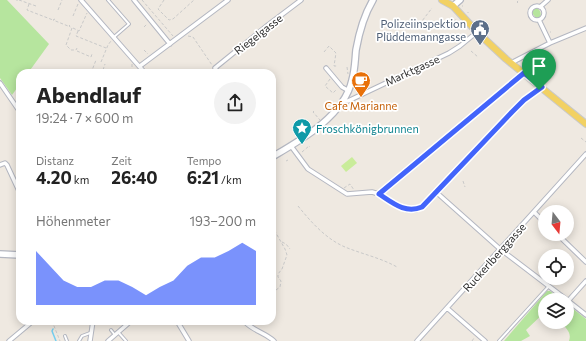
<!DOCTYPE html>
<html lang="de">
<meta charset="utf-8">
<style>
:root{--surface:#fff;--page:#f2f2f2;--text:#222;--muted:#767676;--accent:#4264fb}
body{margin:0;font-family:Commissioner,sans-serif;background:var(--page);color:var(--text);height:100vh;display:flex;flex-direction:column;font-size:15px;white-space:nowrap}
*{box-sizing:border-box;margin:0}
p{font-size:13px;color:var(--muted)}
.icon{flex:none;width:22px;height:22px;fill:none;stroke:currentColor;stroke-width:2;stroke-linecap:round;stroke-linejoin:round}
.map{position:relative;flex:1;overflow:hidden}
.drawer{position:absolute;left:16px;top:69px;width:260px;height:256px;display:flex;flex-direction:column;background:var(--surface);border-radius:12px;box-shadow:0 2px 10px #0003}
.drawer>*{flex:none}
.needle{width:26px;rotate:164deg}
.buttons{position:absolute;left:538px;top:205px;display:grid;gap:8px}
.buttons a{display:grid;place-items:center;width:36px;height:36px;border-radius:50%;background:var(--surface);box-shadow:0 2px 10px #0003;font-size:20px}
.pin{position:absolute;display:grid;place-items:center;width:34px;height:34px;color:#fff;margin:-41px -17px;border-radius:50% 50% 50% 0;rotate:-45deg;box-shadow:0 0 4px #0007}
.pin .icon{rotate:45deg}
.round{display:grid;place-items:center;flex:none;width:42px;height:42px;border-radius:21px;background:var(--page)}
.head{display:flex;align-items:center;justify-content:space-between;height:68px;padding:0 20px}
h1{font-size:22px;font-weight:700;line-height:30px}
.figures{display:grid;grid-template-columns:repeat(3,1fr);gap:6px;height:68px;padding:4px 20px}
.figures div{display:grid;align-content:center}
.figures b{font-size:17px;font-weight:700}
.figures small{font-size:11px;font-weight:400}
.figures p{font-size:11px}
.chart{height:112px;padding:8px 20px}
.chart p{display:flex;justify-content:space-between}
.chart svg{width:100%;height:72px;margin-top:4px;fill:var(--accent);opacity:.7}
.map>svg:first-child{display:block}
.green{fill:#b6e59e}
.pitch{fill:#c9ec9a}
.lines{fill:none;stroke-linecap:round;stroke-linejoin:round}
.stream{stroke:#75cff0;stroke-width:1.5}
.lane-casing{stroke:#b4b7c1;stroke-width:4}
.street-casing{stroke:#b4b7c1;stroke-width:5.5}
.secondary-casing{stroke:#b4b7c1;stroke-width:8}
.primary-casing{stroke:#c9c9c9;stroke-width:8}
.path{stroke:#c9c9c9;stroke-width:1;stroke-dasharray:3 2;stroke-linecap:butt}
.lane{stroke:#fff;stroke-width:2}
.street{stroke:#fff;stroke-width:3.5}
.secondary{stroke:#fff;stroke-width:5.5}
.primary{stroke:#f2d163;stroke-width:6}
.route-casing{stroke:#fff;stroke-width:8}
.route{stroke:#4264fb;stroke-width:5}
.labels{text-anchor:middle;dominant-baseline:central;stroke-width:3.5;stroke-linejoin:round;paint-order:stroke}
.service-label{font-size:11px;fill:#4e5e75;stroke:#fff;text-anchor:end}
.street-label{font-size:11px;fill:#2e2e2e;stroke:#fff}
.food-label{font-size:11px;fill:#c56008;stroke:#fff}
.culture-label{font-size:11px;fill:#0d838f;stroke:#fff;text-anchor:start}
</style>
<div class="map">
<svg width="586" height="341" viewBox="0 0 586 341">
<rect width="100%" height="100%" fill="#efe9e1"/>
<path class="green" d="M0,0h7l42,44 -21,29h-8v11l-8,11 -12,-17z
M533,8h4c4,2 5,8 2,11h-2l-5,-6z
M547,291h3l12,9h-17v12l-19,18 4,6 -9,5h-17z
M567,304l19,15v22h-17c3,-9 -3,-12 -8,-19h6z"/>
<path class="pitch" d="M352,157l5,6 -11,9 -5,-6z"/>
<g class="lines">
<path class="stream" d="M67,321c7,2 12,5 18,0
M61,324l3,-3
M53,329l-1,2 4,10"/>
<defs>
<path id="lane" d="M108,0l21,24 -15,13
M272,295l1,-2
M111,330l4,5
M118,332l8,9
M65,336l2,5
M79,341l3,-5 8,-3
M499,341l50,-55"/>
<path id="street" d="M81,0l64,73
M134,0l36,44
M530 13a7 7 0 1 1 14 0a7 7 0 1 1-14 0Z
M540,7l8,-7
M539,20l11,23
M511,63l39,-20 36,-15
M140,66l88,-66
M326,68l16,19 7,4
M218,73l-3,-5 53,-43 33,-25
M0,83l20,29
M344,101h4l101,-48 11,-7 17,-14
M291,146l17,23 39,25 25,-2 7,2 22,14 6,2h9l6,-3 11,-11 91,-96 17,-12
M0,165l5,-2 2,2 13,28
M436,192l64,57 67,51
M379,194l145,-121
M534,212l11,11
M557,234l29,28
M567,300l19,15
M568,301l18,-20
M447,308l38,33
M177,321l12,20
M244,321c9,10 20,11 30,20
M9,341l24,-20
M90,341l3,-20
M108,341l23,-20
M417,341l169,-187"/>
<path id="secondary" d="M453,6l7,-6
M272,157c29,-17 72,-41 80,-77 3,-10 3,-20 4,-30 3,-17 8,-35 17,-50
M0,254l20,1"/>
<path id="primary" d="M442,0l11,6 24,26 29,27 80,65"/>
</defs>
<use href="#lane" class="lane-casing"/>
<use href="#street" class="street-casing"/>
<use href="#secondary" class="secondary-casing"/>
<use href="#primary" class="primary-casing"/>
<path class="path" d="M16,0h2
M19,0l17,6
M142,0l31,36
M164,0l-6,9 11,11 4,-1 21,-19
M518,3l-1,-1 2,-2
M29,4l-2,6 26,10
M462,6h1
M58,10l4,-10
M468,13v-1
M73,16l5,-12
M55,19l-2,1 15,6
M454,22l2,-3
M70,25l-1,1 3,2 -6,17 5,5h5l1,-2
M144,27l3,-3
M73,28l6,3 8,-18
M415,29l-2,-3 9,-5 10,-13
M78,31l-2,5 30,12
M485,31v-1
M550,32h1
M487,34l1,-1
M188,36l5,1 19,28
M144,50l4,4
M77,51l14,6 1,-3
M471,51l7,6
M324,52l5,-6 7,7 -2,13h4
M101,62l7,-17 3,-4
M132,64v9
M347,67l1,7
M103,70l2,-6
M91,73l5,-13
M120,73l1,-3
M330,79l-5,7 8,7 3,-3
M356,83l7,5
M314,111l-1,1 7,8
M581,138l5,4
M302,152l7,-6 1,1
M286,161l2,-1
M463,181l2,6
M344,188l6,-4 4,6
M298,206c13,16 28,33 47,41 17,7 36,11 52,20
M272,226l13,23 2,6 -5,14 -4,5v3l3,4 -1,6 -4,3
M282,242l4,2 4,5
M52,321l8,20
M472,341l2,-3"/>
<use href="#lane" class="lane"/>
<use href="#street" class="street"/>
<use href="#secondary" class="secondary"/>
<use href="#primary" class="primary"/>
</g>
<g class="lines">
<defs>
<path id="route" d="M524,73l18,14 -18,13 -12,12 -90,95c-17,7 -29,-4 -43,-13z"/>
</defs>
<use href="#route" class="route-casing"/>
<use href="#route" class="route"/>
</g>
<defs>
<symbol id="civic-pin" viewBox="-11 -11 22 30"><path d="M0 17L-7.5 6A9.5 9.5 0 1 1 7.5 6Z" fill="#5c6f8a" stroke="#fff"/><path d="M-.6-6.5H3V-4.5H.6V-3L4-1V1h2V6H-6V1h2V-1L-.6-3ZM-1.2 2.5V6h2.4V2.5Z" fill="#fff"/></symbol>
<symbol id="cafe-pin" viewBox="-11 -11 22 30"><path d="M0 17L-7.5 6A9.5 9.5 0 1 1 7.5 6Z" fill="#e8710a" stroke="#fff"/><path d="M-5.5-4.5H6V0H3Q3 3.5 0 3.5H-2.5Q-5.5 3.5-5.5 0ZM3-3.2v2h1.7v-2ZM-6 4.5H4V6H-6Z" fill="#fff"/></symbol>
<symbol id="sight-pin" viewBox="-11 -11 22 30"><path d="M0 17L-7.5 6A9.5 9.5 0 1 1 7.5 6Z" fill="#0f9aa8" stroke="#fff"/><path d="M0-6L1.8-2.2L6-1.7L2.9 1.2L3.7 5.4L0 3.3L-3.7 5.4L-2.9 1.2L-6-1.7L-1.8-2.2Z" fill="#fff"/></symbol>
</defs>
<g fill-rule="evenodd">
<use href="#civic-pin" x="469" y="18" width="22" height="30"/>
<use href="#cafe-pin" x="350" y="70" width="22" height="30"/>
<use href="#sight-pin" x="291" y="117" width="22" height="30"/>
</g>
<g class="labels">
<g class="service-label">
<text x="466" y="23">Polizeiinspektion<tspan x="466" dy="13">Plüddemanngasse</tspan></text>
</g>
<g class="street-label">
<text transform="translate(258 34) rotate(-38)">Riegelgasse</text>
<text transform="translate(412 70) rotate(-25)">Marktgasse</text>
<text transform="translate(494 257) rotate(-48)">Ruckerlberggasse</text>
</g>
<g class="food-label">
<text x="361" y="105">Cafe Marianne</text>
</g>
<g class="culture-label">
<text x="316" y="128">Froschkönigbrunnen</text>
</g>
</g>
</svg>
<div class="buttons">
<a><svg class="needle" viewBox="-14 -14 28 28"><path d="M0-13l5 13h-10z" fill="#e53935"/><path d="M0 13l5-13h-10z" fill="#767676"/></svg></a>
<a><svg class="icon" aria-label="locate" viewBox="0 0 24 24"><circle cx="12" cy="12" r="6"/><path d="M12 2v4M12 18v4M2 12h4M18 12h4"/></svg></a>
<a><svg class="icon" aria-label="layers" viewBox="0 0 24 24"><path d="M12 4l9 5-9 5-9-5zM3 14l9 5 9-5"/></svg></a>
</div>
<div class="pin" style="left:539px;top:90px;background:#1e9e55"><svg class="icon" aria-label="arrive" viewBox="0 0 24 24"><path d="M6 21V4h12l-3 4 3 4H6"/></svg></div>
<section class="drawer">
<div class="head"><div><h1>Abendlauf</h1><p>19:24 · 7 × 600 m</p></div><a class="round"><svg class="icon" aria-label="share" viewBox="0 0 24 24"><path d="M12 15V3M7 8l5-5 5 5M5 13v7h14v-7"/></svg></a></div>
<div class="figures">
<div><p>Distanz</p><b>4.20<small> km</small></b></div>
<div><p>Zeit</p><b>26:40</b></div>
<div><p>Tempo</p><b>6:21<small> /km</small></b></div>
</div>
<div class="chart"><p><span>Höhenmeter</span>193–200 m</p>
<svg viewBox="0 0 160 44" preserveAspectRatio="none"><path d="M0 44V11L10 20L20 29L30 33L40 33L50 29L60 29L70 33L80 38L90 33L100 29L110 20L120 15L130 15L140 11L150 6L160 11V44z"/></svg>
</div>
</section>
</div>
